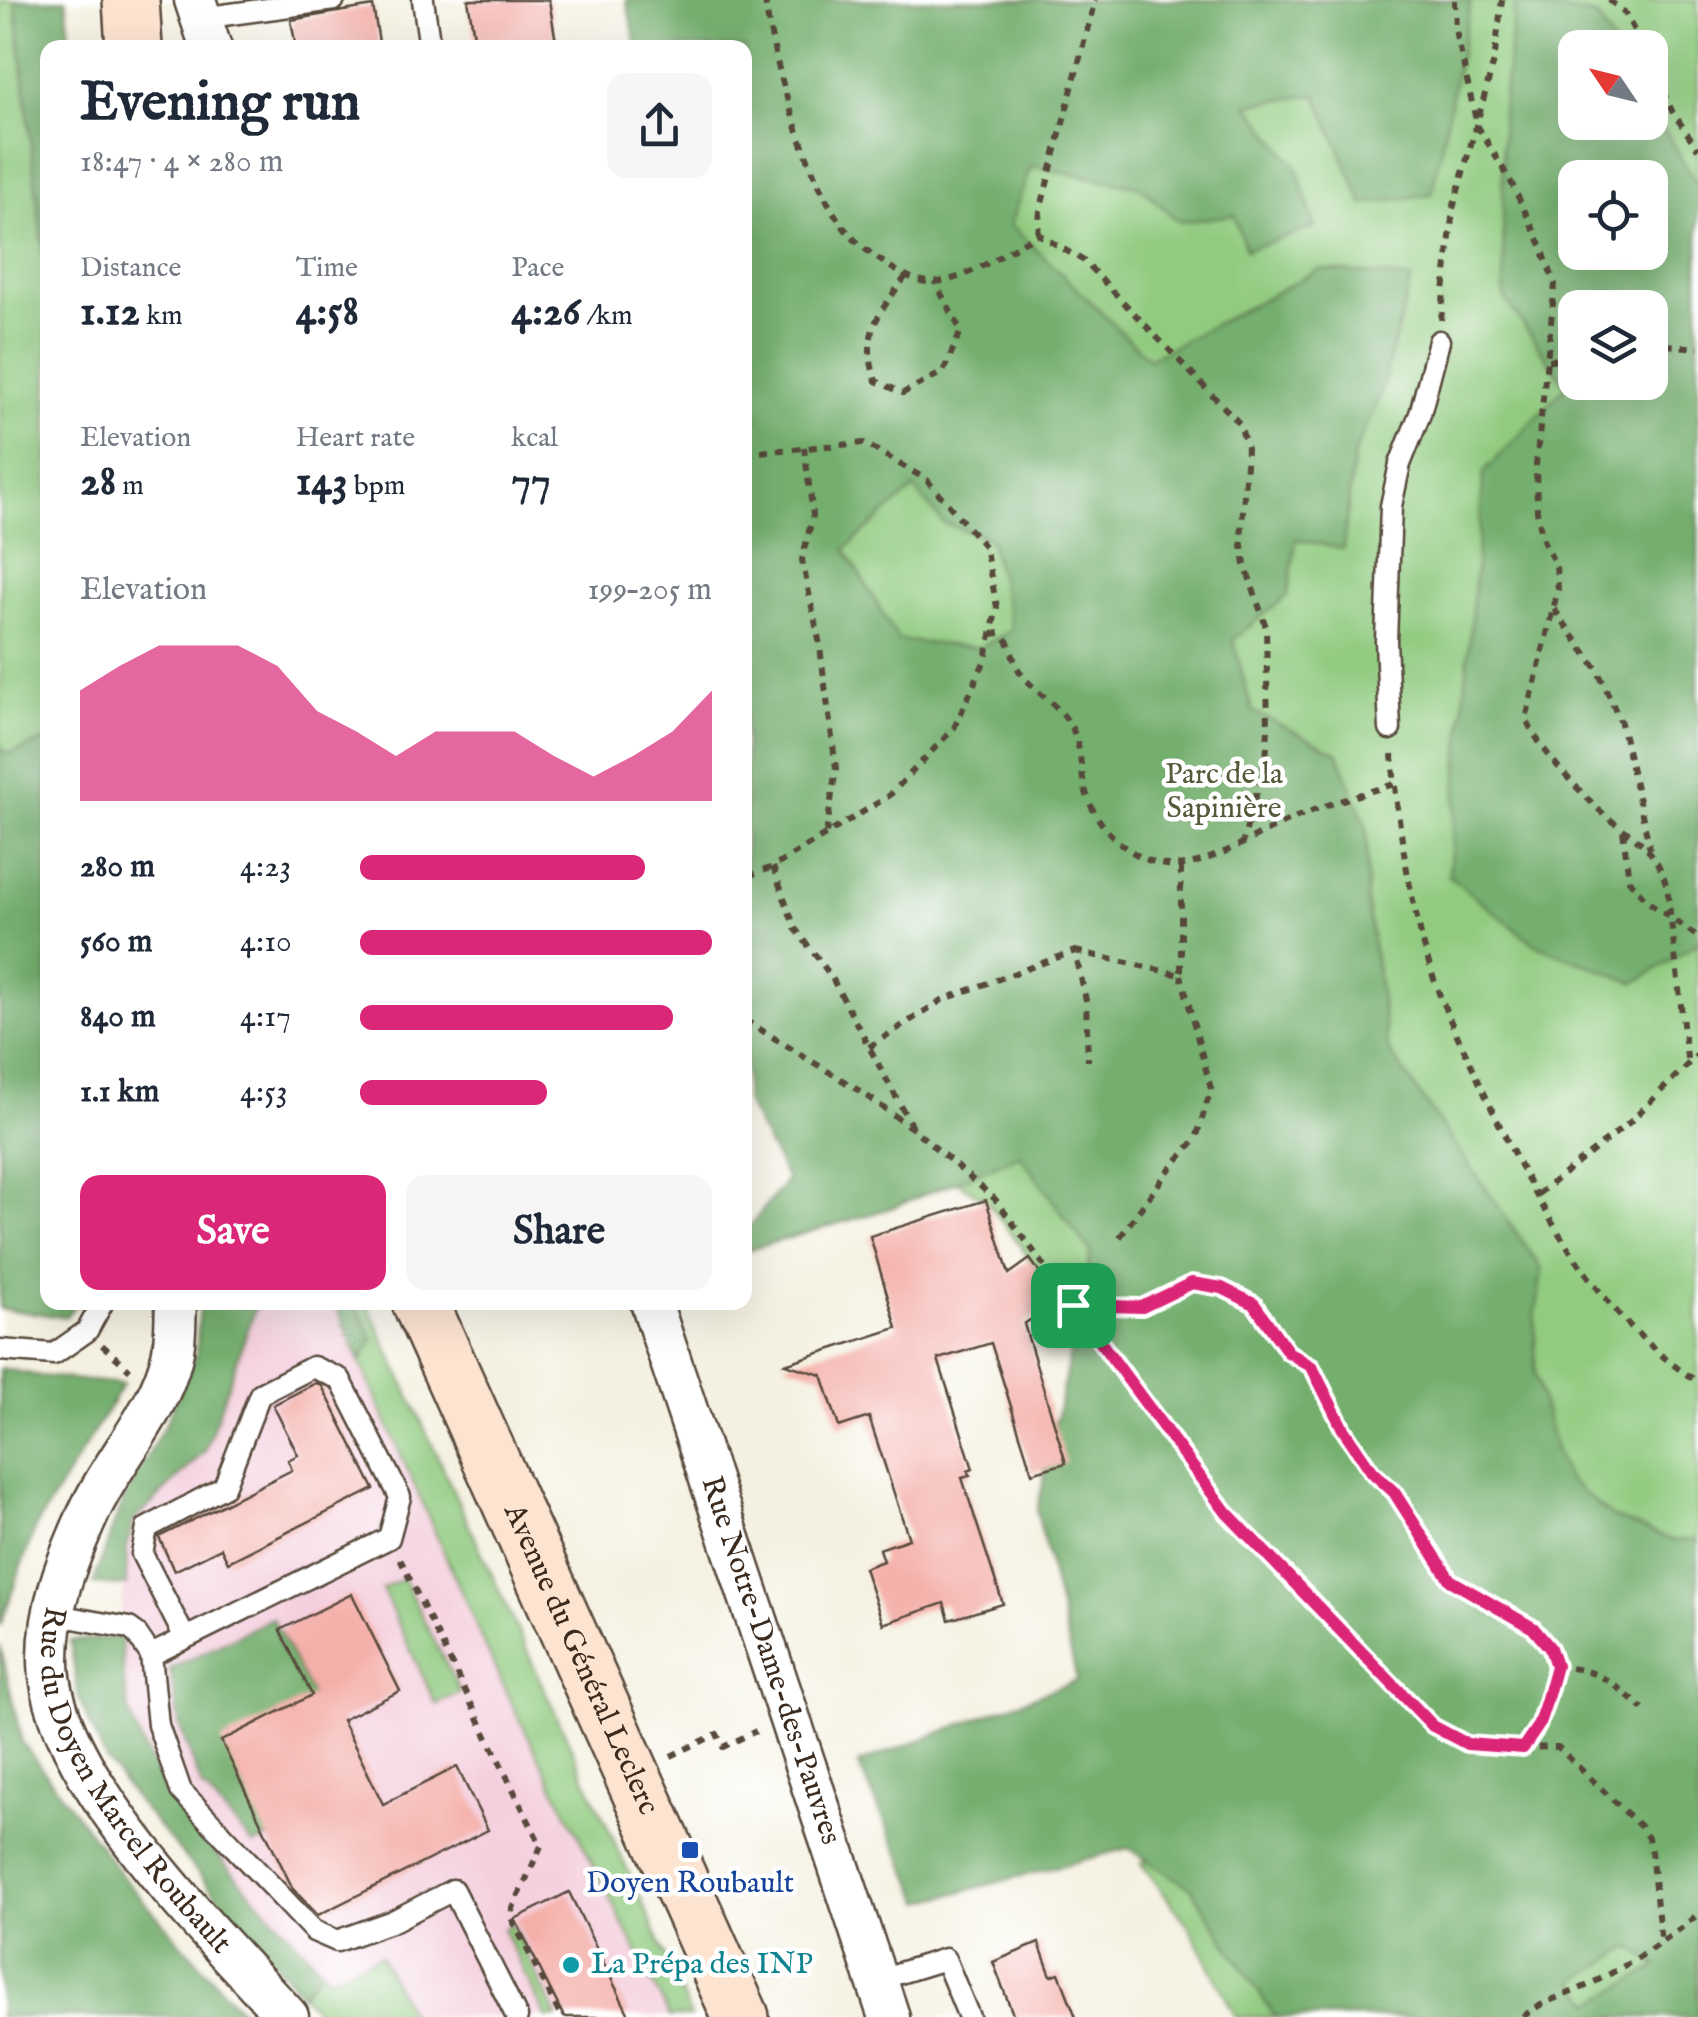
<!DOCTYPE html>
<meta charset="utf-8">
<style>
:root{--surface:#fff;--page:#f6f6f7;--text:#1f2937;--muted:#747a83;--accent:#db2777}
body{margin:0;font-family:"IM FELL English",serif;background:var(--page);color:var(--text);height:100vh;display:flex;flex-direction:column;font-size:38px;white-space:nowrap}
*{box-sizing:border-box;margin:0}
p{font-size:32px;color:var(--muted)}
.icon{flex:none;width:55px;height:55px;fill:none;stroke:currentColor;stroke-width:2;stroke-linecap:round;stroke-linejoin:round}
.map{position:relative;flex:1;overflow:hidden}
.panel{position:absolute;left:40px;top:40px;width:712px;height:1270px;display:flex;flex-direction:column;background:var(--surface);border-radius:20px;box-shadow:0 10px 40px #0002}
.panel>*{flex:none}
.needle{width:65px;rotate:305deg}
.buttons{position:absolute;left:1558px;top:30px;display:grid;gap:20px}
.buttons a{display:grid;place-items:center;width:110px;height:110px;border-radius:20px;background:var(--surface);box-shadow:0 10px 40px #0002;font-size:50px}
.pin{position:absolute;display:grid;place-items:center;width:85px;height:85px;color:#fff;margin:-42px;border-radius:20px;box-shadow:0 5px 15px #0006}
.round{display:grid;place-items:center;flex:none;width:105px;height:105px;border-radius:20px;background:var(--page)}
.overview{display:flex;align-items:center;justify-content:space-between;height:170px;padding:0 40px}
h1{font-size:55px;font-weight:800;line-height:75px}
.metrics{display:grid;grid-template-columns:repeat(3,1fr);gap:15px;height:170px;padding:10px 40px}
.metrics div{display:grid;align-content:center}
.metrics b{font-size:42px;font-weight:800}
.metrics small{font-size:28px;font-weight:400}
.metrics p{font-size:28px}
.chart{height:280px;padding:20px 40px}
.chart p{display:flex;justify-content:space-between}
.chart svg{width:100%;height:180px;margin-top:10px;fill:var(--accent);opacity:.7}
.primary-button{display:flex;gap:20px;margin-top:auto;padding:20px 40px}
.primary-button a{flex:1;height:115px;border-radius:20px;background:var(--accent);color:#fff;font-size:40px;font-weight:800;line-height:115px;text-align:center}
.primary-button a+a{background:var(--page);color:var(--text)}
ul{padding:0 40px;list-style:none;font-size:32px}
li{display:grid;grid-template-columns:160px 120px 1fr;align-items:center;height:75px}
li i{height:25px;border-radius:12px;background:var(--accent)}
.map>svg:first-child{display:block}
.built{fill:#f4cfdd}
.green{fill:#91cb80;stroke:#667a4f;stroke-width:2.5;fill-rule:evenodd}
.forest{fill:#74af6e;stroke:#586c46;stroke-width:2.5;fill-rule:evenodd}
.building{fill:#f4afa9}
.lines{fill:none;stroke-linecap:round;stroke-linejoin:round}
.service-casing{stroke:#57483b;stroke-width:25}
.minor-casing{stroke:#57483b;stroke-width:45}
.secondary-casing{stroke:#57483b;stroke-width:60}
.path{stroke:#57483b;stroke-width:6;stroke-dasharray:8 8;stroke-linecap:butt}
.service{stroke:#fff;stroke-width:20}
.minor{stroke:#fff;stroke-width:40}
.secondary{stroke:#fde4d1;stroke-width:55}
.route-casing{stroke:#fff;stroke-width:20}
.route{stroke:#db2777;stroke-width:12}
.transit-dot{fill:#1a4fb4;stroke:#fff;stroke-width:4}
.culture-dot{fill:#0f9aa8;stroke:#fff;stroke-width:4}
.labels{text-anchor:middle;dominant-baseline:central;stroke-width:9;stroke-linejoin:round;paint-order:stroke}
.park-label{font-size:30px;fill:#555a3b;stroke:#fff}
.street-label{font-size:30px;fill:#3b2a1e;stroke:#fff}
.transit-label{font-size:30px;fill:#164399;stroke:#fff}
.culture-label{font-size:30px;fill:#0d838f;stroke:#fff;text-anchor:start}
</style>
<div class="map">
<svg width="1698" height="2017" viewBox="0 0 1698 2017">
<rect width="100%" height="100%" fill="#fff"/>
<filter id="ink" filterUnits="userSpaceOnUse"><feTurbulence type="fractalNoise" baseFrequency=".01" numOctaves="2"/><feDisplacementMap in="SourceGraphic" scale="20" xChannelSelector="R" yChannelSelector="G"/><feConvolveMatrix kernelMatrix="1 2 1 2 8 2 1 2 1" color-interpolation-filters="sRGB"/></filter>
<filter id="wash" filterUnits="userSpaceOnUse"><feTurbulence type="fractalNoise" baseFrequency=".0048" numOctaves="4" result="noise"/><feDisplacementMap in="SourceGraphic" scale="40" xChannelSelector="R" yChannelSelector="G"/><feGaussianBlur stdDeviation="2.25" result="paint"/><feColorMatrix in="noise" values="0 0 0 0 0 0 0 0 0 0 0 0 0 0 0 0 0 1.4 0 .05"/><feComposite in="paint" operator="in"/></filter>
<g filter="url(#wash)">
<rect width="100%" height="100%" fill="#f4f1e0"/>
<path class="built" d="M257,1303h78l168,383 167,331h-306l-178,-199 -26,-40 -31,-68 -9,-82 7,-83 7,-24 71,-70z"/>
<path class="green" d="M0,0h66l5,47 -23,1v1250l-48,2z
M695,0h1003v2017h-462l-46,-89 -49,-65 297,-114 -214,-226 -238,-323 -241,-148 93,-536 -93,-468zM1575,48h75v74h-75zM1575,178h75v74h-75zM1575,308h75v74h-75z
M355,1303h12l281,612 43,102h-21l-167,-331 -143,-324 13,-22z
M403,1579l57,113 -24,12 -54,-115z
M512,1924l45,93h-11l-43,-88z
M380,1955l31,62h-89l-21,-23 20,-25 8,8z"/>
<path class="forest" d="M15,0h51l5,47 -23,1 -1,238z
M626,0h845l-39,194 -69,10 -46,-109 -69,9 49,64 18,59 -69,23 -12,-35 -55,7 -38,-35 -110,-21 -21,58 139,135 171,-90 91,10 -31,117 -26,58 -11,95 -47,-10 -8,56 -55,44 19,72 86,42 29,75v75l21,146 154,220 -7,51v54l21,78 12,28 45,37 61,24 24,-2v478h-423l-84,-129 -63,-40 -206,54 -64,-138 219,-84 -40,-168 54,-259 -71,-98 -126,52 -149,44v-19l42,-52 -42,-79v-673l11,-9 -11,-27v-344l-108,-1zM914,488l29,35 47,16 22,91 -34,18 -80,-8 -53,-91zM1631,1947l27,19 -65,37 -19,-22z
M1515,3l81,13 19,31 -40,1v74h75v-16l48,80v756l-63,41 -99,-38 -87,-69 35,-404 82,-86 -62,-89 -2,-188zM1575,178h75v74h-75zM1575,308h75v74h-75z
M47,740l1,562 29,1 -12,14 -65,-8v-562l8,7z
M200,1303h57l-52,148 -71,70 -7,24 -1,41 -33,-2 27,-77 45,-83 31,-68z
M335,1303h20l18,37 -13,22z
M0,1368l40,8 83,8 -88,144 -35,98z
M272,1618l40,77 -43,143 -15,7 -52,-58 -23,-63 -9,-55z
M121,1637c2,25 2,52 9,76 30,97 125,180 191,256l-20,25 -166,-195 -30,-41 -26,-58 -9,-59z
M0,1646l22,96 103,138 122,137h-247z"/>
<g id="blocks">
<path class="building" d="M468,0h81l8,48h-81z
M373,6l7,42h-84l-5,-28z
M986,1200l23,74 21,-15 30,41 -36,24 42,139 -34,10 -41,-130 -53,16 35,110 -5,2 2,5 -8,2 41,126 -54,16 -5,-17 -61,21 -19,-56 19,-7 -4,-12 30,-10 -40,-122 -30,10 -17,-52 -37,-11 112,-36 -27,-92z
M316,1383l6,3 52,103 -146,73 -7,-14 -47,23 -15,-34 133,-67 -4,-10 10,-5 -25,-50z
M352,1594l48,97 -58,29 41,84 74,-37 31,63 -170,85 -25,-26 -72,-148 91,-46 -32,-65z
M569,1892l61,125h-66l-49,-98z
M1039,1943l12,33 8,-3 17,44h-62l-21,-55z"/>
</g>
</g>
<g filter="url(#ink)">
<use href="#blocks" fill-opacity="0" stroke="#57483b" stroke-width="2.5"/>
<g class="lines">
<defs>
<path id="service" d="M423,0l7,48
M201,18l133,-18
M1390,729l-4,-88 5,-135 9,-42 20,-50 19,-73
M0,1350l54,4 33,-23 16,-29
M51,1614l78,14 7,5 15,22 7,70 23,66 133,140 23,10 56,-20 60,-31 64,127
M151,1655l238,-117 11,-41 -60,-118 -27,-12 -53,27 -36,93 -77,41 -5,26 43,84
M877,1980l68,-21 24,58"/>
<g id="minor">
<path d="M195,0l16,48"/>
<path id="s1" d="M176,1302c-1,18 0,37 -4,54 -13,57 -58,102 -82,154 -23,50 -42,97 -41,153 2,113 164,272 239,354"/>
<path id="s2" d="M651,1302l238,715"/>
</g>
<g id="secondary">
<path d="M131,0l3,48"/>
<path id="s3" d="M420,1302l321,715"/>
</g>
</defs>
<use href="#service" class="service-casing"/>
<use href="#minor" class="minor-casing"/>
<use href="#secondary" class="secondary-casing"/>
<path class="path" d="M765,0c7,59 43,183 80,229 13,16 30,28 47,39 14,8 27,15 43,14 31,-1 75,-33 103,-48l46,27 156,163 7,25 -6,90 4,26 21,62 2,102 -2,31 -23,81
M1455,0l1,31 21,94 34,57 29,61 15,41 -19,181 1,46 6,29 13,26 2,23 -32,130c15,32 44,62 69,87 34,33 58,33 72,81l21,179
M1609,0l16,13 18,35
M1650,62l22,49 26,38
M1038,234l2,-23 55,-211
M906,276c-28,39 -46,56 -30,105l27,12 40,-21 18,-41 -26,-49
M1441,320l12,-111 41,-148 8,-61
M1650,348l16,-3 32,3
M1548,360l27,-1
M804,447l9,68 -11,45 17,80 17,128 -10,66
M745,453l119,-10 63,37 58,67 12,60 -11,51 -32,70 -65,68 -116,71 -28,10
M1554,609l43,60 24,54 29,126
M992,634l8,-1c14,10 10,25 20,39 17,24 44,34 55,63 7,18 5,41 12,60 13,42 62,81 107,68 36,-10 71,-33 105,-47 31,-13 63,-22 95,-32
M1392,754c6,75 22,177 50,247 11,28 26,55 38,83 51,109 114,232 218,298
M1623,831l6,49 18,21 51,36
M773,867l22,61 36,48 81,151
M1075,951l106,24v-111
M745,1020l118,73 54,39 78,67 232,313 206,214c38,27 81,22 125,21l82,79 8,12 3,14 10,90
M869,1047l73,-47 133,-49 11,49 2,61
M1538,1194l92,-72 68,-68
M1120,1237l47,-65 29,-33 15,-50 -30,-114
M1073,1305l70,2 49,-24 30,5 32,16 34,48 24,15 31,62 29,42 23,21 55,88 83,48 17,20 5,19 -8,35 -9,24 -15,21
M102,1345l28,25
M400,1559l141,287 -31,69 51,102
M1555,1667c43,1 57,15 88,42
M671,1756l46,-22 6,13 33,-16
M1523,2017c18,-16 42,-21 63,-31 38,-18 80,-44 112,-72"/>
<use href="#service" class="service"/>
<use href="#minor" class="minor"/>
<use href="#secondary" class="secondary"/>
</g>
</g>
<g class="lines" filter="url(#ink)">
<defs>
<path id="route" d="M1192,1283l30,5 32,16 34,48 24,15 31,62 29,43 22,20 56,88 83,48 17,20 6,18 -10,36 -8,24 -15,22 -56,-4 -34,-18 -207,-214 -153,-207 69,2z"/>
</defs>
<use href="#route" class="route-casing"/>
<use href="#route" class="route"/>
</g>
<rect class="transit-dot" x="680" y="1840" width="20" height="20" rx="5"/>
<circle class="culture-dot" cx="571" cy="1965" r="10"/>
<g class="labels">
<g class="park-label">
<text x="1224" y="775">Parc de la<tspan x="1224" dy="34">Sapinière</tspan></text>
</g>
<g class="street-label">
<text stroke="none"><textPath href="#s3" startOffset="392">Avenue du Général Leclerc</textPath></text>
<text stroke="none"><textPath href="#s2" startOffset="378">Rue Notre-Dame-des-Pauvres</textPath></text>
<text stroke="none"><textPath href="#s1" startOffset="532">Rue du Doyen Marcel Roubault</textPath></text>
</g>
<g class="transit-label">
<text x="690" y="1884">Doyen Roubault</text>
</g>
<g class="culture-label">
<text x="591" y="1965">La Prépa des INP</text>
</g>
</g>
</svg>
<div class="buttons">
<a><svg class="needle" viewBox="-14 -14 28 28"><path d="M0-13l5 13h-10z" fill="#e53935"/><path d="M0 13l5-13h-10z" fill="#747a83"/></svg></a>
<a><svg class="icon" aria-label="locate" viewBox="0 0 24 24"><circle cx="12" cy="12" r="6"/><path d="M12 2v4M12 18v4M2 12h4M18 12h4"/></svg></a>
<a><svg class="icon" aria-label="layers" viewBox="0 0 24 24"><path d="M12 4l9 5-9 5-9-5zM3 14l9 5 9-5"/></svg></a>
</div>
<div class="pin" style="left:1073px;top:1305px;background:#1e9e55"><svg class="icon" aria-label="arrive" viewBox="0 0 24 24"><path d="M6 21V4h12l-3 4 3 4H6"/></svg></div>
<section class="panel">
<div class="overview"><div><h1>Evening run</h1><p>18:47 · 4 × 280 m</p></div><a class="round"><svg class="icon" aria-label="share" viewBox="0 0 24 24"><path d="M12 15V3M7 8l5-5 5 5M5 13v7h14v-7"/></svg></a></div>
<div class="metrics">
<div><p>Distance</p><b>1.12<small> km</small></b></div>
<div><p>Time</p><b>4:58</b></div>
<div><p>Pace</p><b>4:26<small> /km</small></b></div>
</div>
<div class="metrics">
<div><p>Elevation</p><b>28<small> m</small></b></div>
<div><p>Heart rate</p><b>143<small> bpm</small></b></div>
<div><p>kcal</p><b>77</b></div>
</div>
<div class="chart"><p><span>Elevation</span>199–205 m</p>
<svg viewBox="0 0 160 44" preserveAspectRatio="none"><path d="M0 44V17L10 11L20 6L30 6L40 6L50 11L60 22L70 27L80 33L90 27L100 27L110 27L120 33L130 38L140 33L150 27L160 17V44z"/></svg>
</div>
<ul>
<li><b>280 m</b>4:23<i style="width:81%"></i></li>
<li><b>560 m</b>4:10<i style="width:100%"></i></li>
<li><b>840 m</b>4:17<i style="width:89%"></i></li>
<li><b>1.1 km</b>4:53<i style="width:53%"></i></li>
</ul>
<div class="primary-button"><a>Save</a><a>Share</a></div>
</section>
</div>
